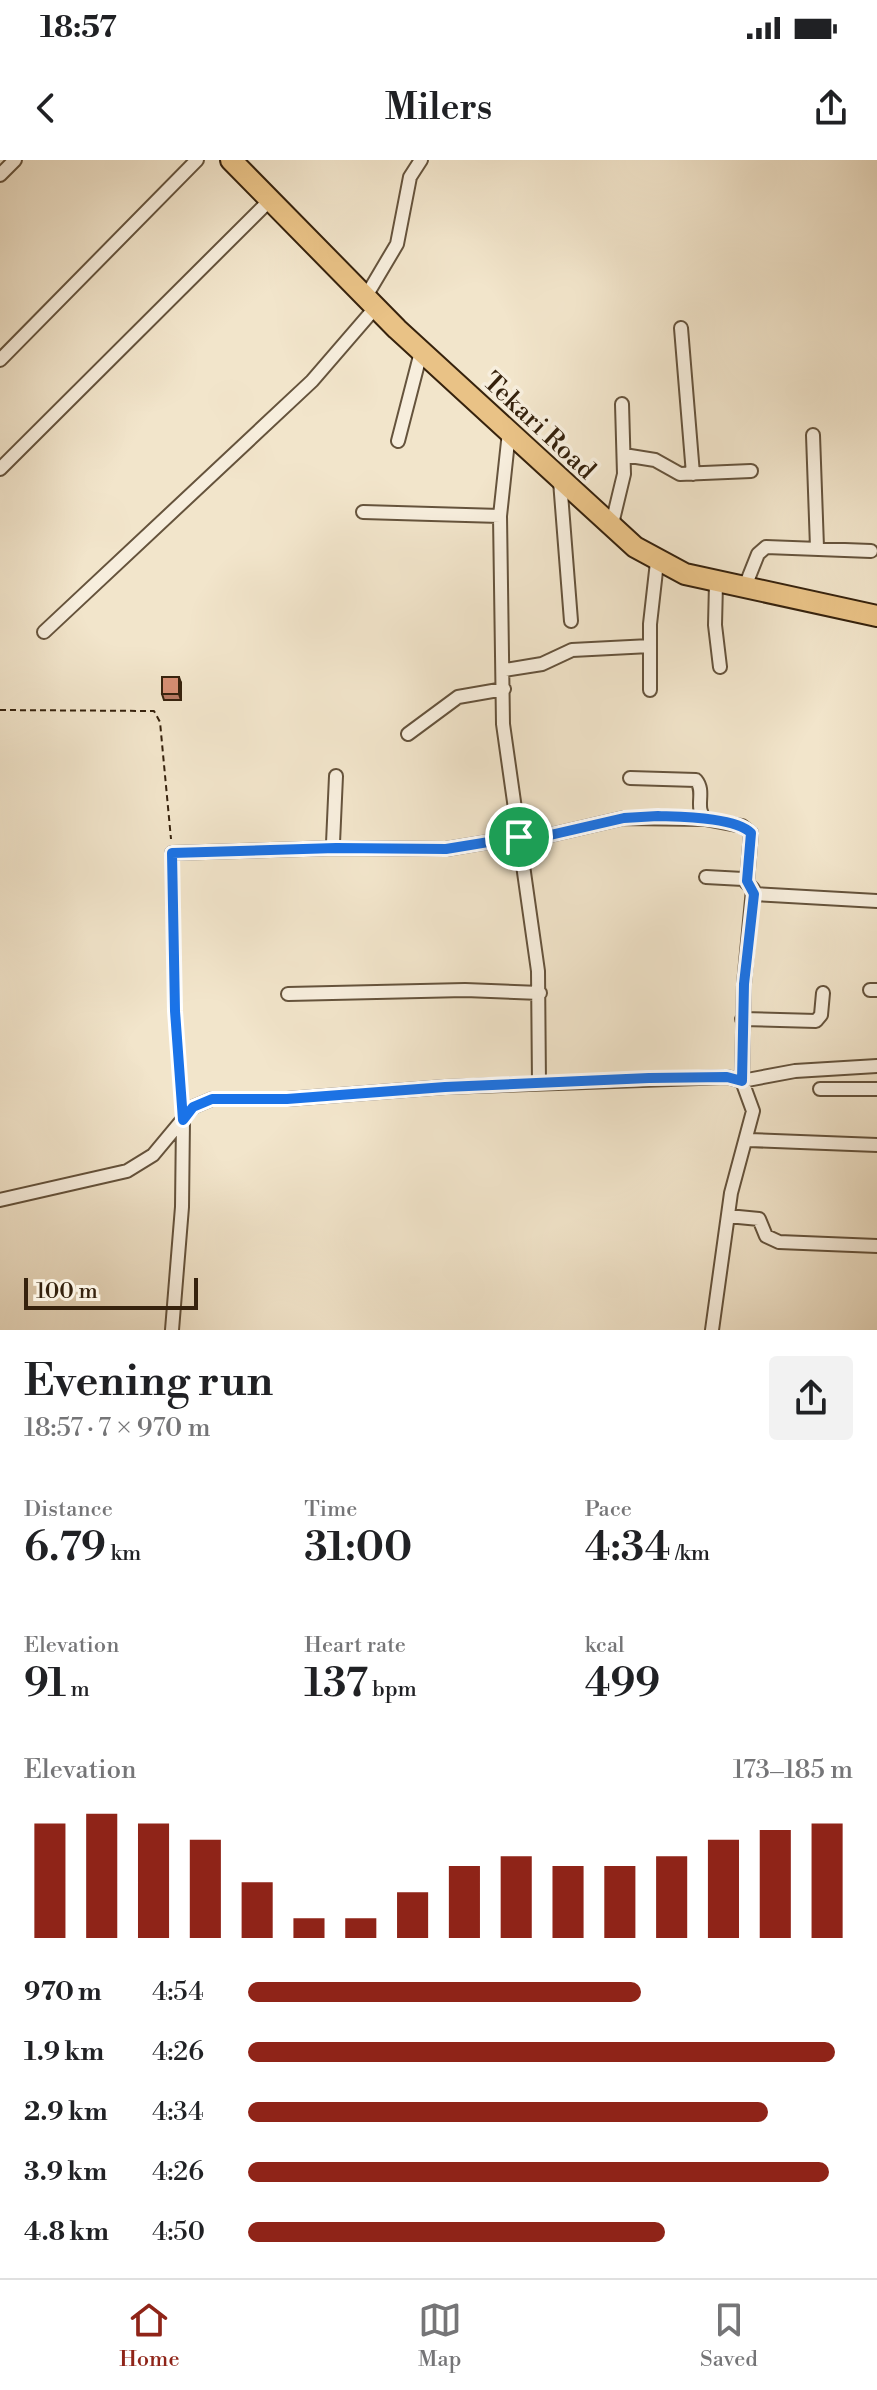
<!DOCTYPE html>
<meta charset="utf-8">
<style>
:root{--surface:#fff;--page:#f2f2f2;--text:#202124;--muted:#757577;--line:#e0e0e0;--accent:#8f2418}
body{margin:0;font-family:"Libre Bodoni",serif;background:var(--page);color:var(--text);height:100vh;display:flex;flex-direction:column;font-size:30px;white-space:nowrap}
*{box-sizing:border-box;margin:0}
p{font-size:26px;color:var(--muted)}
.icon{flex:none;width:44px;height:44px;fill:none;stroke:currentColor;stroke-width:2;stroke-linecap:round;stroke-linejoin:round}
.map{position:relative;height:1170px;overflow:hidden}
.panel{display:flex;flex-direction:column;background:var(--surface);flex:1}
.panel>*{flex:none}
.scale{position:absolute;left:24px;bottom:20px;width:174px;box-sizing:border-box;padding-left:8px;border:4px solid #36220d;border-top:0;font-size:22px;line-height:28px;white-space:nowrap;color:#36220d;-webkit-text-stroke:6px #f7eedd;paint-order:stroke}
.pin{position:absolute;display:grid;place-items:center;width:68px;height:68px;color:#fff;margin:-34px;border:4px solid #fff;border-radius:50%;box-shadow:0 2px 8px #0007}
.round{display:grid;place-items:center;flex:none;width:84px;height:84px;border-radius:8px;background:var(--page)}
.summary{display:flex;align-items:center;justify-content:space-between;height:136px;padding:0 24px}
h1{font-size:44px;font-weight:600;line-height:60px}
.figures{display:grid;grid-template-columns:repeat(3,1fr);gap:12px;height:136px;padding:8px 24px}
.figures div{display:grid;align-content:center}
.figures b{font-size:40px;font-weight:600}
.figures small{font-size:22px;font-weight:400}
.figures p{font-size:22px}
.chart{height:224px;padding:16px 24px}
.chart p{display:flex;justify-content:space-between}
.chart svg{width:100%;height:144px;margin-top:8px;stroke:var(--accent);stroke-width:6}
ul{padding:0 24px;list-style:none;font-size:26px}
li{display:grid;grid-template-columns:128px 96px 1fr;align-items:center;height:60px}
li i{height:20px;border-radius:10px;background:var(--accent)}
.status{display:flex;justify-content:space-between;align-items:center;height:56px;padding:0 40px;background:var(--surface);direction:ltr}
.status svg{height:22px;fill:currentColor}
header{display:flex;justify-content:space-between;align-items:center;height:104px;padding:0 24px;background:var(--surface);font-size:36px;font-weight:600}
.tabs{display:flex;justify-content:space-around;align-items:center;height:112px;border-top:2px solid var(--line);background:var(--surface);font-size:22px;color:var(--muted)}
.tabs a{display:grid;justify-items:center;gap:4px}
.tabs .current{color:var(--accent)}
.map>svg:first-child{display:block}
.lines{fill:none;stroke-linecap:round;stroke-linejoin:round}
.minor-casing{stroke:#65533c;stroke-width:16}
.trunk-casing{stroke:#36220d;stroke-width:24}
.path{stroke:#36220d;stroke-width:2;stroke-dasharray:6 4;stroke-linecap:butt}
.minor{stroke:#f7eedd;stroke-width:12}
.trunk{stroke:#e9c286;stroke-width:20}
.wall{fill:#ba7b64;stroke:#36220d;stroke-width:2}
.shaded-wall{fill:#976451;stroke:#36220d;stroke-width:2}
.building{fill:#d88f74;stroke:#36220d;stroke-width:2}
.route-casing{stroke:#fff;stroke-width:16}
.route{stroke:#1a73e8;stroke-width:10}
.labels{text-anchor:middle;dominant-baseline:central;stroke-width:7;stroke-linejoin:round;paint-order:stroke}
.street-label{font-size:26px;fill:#36220d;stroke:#f7eedd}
</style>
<div class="status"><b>18:57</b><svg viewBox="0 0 49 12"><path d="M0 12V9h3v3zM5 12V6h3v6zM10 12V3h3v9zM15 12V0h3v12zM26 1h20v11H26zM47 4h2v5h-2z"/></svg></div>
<header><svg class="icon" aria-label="back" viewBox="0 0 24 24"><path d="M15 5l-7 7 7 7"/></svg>Milers<svg class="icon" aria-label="share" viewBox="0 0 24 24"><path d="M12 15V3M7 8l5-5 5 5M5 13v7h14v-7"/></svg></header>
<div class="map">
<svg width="877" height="1170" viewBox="0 0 877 1170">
<rect width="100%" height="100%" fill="#f2e5cb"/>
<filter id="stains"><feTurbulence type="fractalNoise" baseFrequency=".0025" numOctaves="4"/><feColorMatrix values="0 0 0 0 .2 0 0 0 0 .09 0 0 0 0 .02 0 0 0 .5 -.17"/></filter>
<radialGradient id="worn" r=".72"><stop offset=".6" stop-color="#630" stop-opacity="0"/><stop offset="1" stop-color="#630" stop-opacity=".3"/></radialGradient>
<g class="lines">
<defs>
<path id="minor" d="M0,15l15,-15
M365,138l32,-54 13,-67 11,-17
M681,168l12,146
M0,200l197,-200
M509,272l-9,84 3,208 35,247 1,112
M813,275l4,112
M398,281l23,-89
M624,295l31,5 25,14 71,-3
M0,309l269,-268
M560,321l11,140
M363,352l137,4
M611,368l13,-54 -2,-70
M716,423l-1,42 5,42
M744,429l14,-35 8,-7 105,4
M44,472l268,-251 63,-73
M505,510l37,-6 30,-14 78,-4
M650,530v-66l7,-62
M408,574l50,-37 46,-8
M336,616l-3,67 3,5 110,1 73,-12
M630,618l66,2c10,12 -2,27 9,39l37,7 9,7 -4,48
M520,682l104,-24 81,1
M172,693l164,-5
M706,717l37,2 10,10 -9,95 -2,97 53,-10 82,-5
M754,734l123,7
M870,830h7
M288,834l177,-4 75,3
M742,859l74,2 5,-6 2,-22
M820,929h57
M748,980l129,5
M0,1040l127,-29 26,-16 40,-48 19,-8h75l158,-12 282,-10 15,4 11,30 -22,82 -19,137
M728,1056l31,3 7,17 13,6 98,4
M172,1170l10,-123 1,-87"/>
<path id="trunk" d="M231,0l166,169 238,218 50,27 192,42"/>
</defs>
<use href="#minor" class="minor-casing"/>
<use href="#trunk" class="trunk-casing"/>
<path class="path" d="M0,550l154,1 6,11 11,117
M173,705l2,146 7,92"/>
<use href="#minor" class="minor"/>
<use href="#trunk" class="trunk"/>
</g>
<path class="wall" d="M181,523v17h-17l-2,-6z"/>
<path class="shaded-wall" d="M179,517l2,6v17l-2,-6z"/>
<path class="building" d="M162,517h17v17h-17z"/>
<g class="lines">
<defs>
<path id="route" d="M658,656c23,1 77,1 93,17l-4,48 7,13 -10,90 -2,97 -15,-4 -78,1 -204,9 -158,12h-75l-19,8 -10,13 -8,-109 -3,-158 164,-5 110,1 73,-12 1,5 104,-24z"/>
</defs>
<use href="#route" class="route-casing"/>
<use href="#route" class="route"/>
</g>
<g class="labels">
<g class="street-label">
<text transform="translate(539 266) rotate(43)">Tekari Road</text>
</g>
</g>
<rect width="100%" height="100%" filter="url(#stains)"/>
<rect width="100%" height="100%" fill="url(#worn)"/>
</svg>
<div class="scale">100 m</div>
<div class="pin" style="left:519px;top:677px;background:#1e9e55"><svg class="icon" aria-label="arrive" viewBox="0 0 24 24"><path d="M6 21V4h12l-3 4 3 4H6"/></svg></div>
</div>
<section class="panel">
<div class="summary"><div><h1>Evening run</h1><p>18:57 · 7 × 970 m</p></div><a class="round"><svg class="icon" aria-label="share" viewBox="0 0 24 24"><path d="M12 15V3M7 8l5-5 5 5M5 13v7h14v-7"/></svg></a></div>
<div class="figures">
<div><p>Distance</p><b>6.79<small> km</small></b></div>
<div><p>Time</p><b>31:00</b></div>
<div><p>Pace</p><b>4:34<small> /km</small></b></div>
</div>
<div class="figures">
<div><p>Elevation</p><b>91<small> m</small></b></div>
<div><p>Heart rate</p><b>137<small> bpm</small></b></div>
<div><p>kcal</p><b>499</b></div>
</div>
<div class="chart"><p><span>Elevation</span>173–185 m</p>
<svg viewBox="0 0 160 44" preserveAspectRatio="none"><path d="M5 44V9M15 44V6M25 44V9M35 44V14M45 44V27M55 44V38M65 44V38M75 44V30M85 44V22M95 44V19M105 44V22M115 44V22M125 44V19M135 44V14M145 44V11M155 44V9"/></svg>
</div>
<ul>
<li><b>970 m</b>4:54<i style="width:65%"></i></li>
<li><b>1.9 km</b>4:26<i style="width:97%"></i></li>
<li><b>2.9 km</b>4:34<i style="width:86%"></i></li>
<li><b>3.9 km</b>4:26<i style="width:96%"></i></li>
<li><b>4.8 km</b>4:50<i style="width:69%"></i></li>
</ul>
</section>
<nav class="tabs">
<a class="current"><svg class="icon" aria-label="home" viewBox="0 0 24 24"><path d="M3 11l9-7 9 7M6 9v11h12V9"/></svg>Home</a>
<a><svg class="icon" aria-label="map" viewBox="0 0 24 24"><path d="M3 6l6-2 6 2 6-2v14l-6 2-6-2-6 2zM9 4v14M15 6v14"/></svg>Map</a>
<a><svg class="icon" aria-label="saved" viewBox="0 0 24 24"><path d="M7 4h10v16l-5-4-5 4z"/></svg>Saved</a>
</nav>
